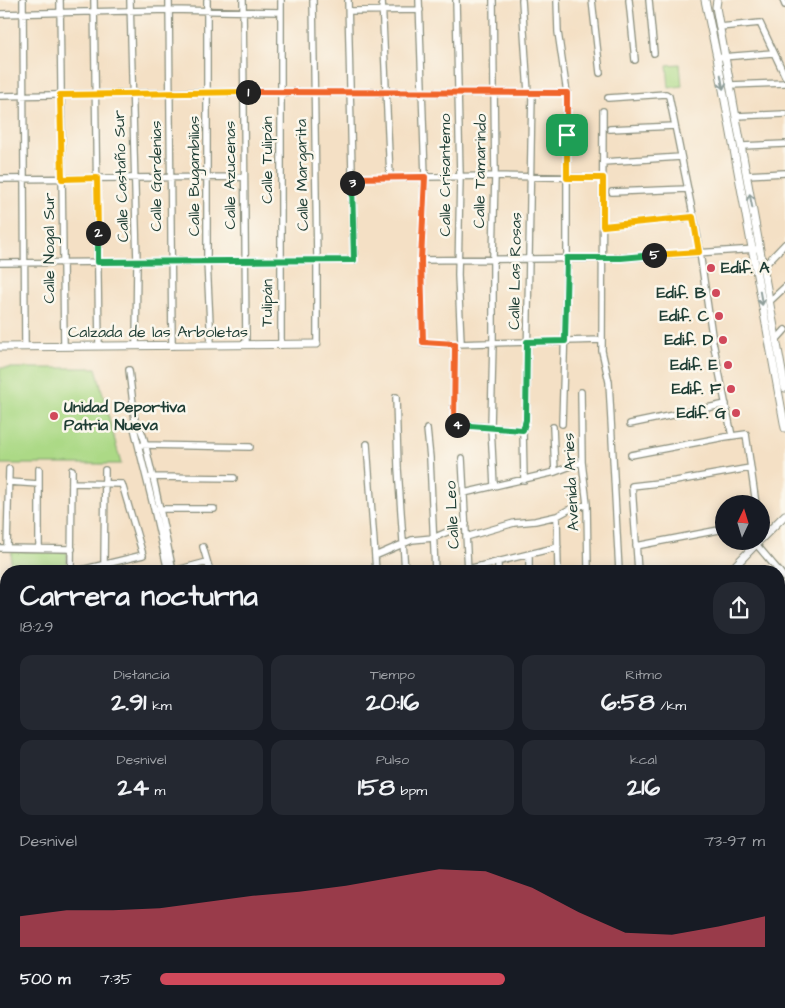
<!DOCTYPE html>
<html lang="es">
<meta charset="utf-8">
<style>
:root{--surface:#171b24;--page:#242831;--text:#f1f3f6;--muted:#9ea1a6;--accent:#d1495b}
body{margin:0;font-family:"Architects Daughter",sans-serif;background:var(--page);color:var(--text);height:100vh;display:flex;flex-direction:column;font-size:19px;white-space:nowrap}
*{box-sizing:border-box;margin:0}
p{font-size:16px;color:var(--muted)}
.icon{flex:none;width:28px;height:28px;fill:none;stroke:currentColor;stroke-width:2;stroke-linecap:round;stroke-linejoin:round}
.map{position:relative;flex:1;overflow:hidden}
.sheet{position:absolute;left:0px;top:565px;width:785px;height:444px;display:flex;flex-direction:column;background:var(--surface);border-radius:20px 20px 0 0;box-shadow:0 2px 12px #0003}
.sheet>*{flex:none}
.needle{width:32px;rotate:4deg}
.controls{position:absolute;left:715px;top:495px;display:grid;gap:10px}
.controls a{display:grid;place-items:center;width:55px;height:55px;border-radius:50%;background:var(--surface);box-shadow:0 2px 12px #0003;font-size:25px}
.pin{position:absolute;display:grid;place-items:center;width:42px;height:42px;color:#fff;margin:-21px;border-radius:10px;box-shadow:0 2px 8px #0006}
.km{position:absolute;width:25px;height:25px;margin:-12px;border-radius:50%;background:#222;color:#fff;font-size:14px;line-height:25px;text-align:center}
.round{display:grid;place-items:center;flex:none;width:52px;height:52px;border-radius:20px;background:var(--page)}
.headline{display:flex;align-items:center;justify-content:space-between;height:85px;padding:0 20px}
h1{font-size:28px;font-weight:700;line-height:38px}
.stats{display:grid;grid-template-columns:repeat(3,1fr);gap:8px;height:85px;padding:5px 20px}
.stats div{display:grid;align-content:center;border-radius:12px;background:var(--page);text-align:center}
.stats b{font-size:25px;font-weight:700}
.stats small{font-size:14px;font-weight:400}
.stats p{font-size:14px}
.chart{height:140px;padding:10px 20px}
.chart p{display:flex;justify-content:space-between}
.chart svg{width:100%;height:90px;margin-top:5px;fill:var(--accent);opacity:.7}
ul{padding:0 20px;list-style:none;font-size:16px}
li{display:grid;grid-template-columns:80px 60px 1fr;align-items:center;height:38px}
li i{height:12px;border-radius:6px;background:var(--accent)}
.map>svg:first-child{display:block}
.green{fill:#acd986;stroke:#668b5d}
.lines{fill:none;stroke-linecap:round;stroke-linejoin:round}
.minor-casing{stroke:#8a8e7c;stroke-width:8}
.tertiary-casing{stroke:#8a8e7c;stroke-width:9}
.minor{stroke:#fff;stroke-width:5.5}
.tertiary{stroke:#fff;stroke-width:7}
.oneway{stroke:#8f9e9a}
.split-1-casing{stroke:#fff;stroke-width:10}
.split-2-casing{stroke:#fff;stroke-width:10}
.split-3-casing{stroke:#fff;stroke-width:10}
.split-4-casing{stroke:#fff;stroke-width:10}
.split-5-casing{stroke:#fff;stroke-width:10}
.split-6-casing{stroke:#fff;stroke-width:10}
.split-1{stroke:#f0652b;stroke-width:6}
.split-2{stroke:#f5b400;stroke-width:6}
.split-3{stroke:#22a559;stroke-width:6}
.split-4{stroke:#f0652b;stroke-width:6}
.split-5{stroke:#22a559;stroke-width:6}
.split-6{stroke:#f5b400;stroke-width:6}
.poi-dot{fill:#d1495b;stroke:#fbf7ec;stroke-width:2}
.labels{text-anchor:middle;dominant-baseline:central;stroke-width:5;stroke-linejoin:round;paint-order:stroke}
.street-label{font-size:16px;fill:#1f3d34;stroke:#fbf7ec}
.poi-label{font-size:16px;font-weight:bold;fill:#1f3d34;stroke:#fbf7ec;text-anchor:end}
</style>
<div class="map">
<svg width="785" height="1008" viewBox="0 0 785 1008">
<rect width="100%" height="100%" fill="#fbf7ec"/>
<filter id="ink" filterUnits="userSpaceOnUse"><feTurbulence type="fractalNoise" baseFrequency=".02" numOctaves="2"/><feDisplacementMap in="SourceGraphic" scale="10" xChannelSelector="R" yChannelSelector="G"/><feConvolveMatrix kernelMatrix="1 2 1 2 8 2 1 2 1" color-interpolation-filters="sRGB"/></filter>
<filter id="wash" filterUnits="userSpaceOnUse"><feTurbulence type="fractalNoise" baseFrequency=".0096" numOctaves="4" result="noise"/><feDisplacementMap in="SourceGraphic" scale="20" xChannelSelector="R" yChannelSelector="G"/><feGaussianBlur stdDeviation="1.12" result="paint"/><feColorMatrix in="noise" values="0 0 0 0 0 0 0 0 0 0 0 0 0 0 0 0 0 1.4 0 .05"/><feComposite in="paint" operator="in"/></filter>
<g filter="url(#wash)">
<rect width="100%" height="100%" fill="#f4e0c5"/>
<path class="green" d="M680,64l2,22 -13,2 -2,-23z
M0,368h96l25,96h-121z
M12,551l55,1v19h-58z
M63,1002l23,1 7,5h-35z"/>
</g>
<g filter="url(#ink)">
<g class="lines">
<defs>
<path id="minor" d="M23,0l2,347
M60,0c1,115 3,231 4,346
M94,0l5,346
M130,0l7,262 -1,84
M169,0l3,346
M207,0v261l4,84
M243,0l3,345
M281,0v345
M313,0l4,260v84
M382,0l8,177
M419,0l6,177 -4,83 2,83 32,1 147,-4
M456,0l4,176 -2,99 3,68
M493,0l2,176 -2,82v84l-2,85 3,59
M522,0l6,93
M557,0l1,32 9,61v165l-5,166
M592,0l8,73
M629,0l6,60
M649,0l5,53
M783,0l2,5
M349,11l71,-1
M0,14l169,-4 112,2
M720,27l40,-4 25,53
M722,57l51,-4
M730,85l55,-2
M0,96l207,-4 360,1
M608,98l58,-4 3,2 29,143 15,103 19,94
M603,111l-1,240 7,31 10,189
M736,116l49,-2
M610,129l65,-3
M742,146l43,-2
M603,162l78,-5
M746,175l39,-2
M352,178l143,-2 108,2
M0,179l244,-2
M612,192l76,-3
M603,226l90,-9
M421,260l200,-2 135,-9
M0,263l354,-3 -6,-260
M764,266l21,-22
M769,302l16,-15
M777,339l8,-9
M455,344l-1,80 69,6
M129,370l6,51 -1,7 20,81 14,62
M581,392l1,70 5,42 1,67
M396,397l2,71 7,103
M135,421c9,10 11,27 14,40 9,36 16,73 24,110
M630,424l96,-20
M553,427l2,45
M427,429l3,29 5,113
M367,444l9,127
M143,445l107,2
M631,455l94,-18 21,-3 10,70
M462,458l6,113
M151,477l83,1
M524,480l-1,-50 3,-10 6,-327
M9,482l30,2
M72,483l50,1 21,71 -66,16
M464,493l91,-21 27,-10
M157,509h57
M557,516l1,55
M466,537l48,-14 21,-2 22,-5 11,-6 19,-6
M756,544l23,27
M636,546l88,-17
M203,547l7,24
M0,548l72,1
M7,548l2,-79
M39,548v-79
M529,555v16
M375,556l37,-16 21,-2 33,-14
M498,561v10
M104,565l1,-95
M468,569l90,-22
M71,571l1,-101
M173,571l34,-9
M638,571l-6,-85 44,-5 74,-13
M779,571l6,8
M779,630l6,7
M0,679l6,-7
M779,688l6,8
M2,729l4,-10
M779,730l6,-6
M779,746l6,8
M779,804l6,8
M779,847l6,-1
M779,871l6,6
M779,901l6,-7
M0,961l6,-7
M779,970l6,-7
M393,1002l1,6
M652,1002l6,6
M779,1002l6,-6
M779,1002l5,6
M245,1008l5,-6
M254,1008l4,-6
M605,1008l5,-6
M678,1008l5,-6
M738,1008l4,-6"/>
<path id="tertiary" d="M705,0l12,57 68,371
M717,0l-1,7 69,381
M0,347l317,-3
M761,539l24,-24
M730,571l29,-30
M0,622l6,5
M0,633l6,5
M0,810l6,-8
M0,823l6,-8
M0,854l6,5
M177,1002l6,6
M211,1002l7,6
M152,1008l4,-6
M162,1008l4,-6
M439,1008v-6"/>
</defs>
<use href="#minor" class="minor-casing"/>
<use href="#tertiary" class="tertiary-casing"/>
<use href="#minor" class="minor"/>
<use href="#tertiary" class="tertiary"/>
</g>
<defs><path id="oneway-shaft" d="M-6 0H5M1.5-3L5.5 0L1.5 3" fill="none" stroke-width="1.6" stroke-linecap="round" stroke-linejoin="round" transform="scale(1.25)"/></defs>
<g class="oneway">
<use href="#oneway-shaft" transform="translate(722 82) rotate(80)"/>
<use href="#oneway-shaft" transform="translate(751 201) rotate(-101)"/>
<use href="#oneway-shaft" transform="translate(761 298) rotate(80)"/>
</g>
</g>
<g class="lines" filter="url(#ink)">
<defs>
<path id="split-1" d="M248,92l319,1v42"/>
<path id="split-2" d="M98,233l-1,-55 -35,1 -2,-84 188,-3"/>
<path id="split-3" d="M98,233v29l256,-2 -2,-77"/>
<path id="split-4" d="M352,183v-5l73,-1 -4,83 2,82 32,2 -1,80 3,1"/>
<path id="split-5" d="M457,425l66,5 3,-10 1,-78 38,-1 2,-83h54l33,-3"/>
<path id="split-6" d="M567,135v43h36v48l90,-9 6,35 -45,3"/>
</defs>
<use href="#split-1" class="split-1-casing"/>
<use href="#split-2" class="split-2-casing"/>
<use href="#split-3" class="split-3-casing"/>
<use href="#split-4" class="split-4-casing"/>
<use href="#split-5" class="split-5-casing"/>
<use href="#split-6" class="split-6-casing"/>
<use href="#split-1" class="split-1"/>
<use href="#split-2" class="split-2"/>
<use href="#split-3" class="split-3"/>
<use href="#split-4" class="split-4"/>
<use href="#split-5" class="split-5"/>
<use href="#split-6" class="split-6"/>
</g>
<g class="poi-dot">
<circle cx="711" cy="268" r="5"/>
<circle cx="716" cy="293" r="5"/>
<circle cx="719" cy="316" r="5"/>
<circle cx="723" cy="340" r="5"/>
<circle cx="728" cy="365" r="5"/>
<circle cx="731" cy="389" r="5"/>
<circle cx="736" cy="413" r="5"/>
<circle cx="54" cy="416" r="5"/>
</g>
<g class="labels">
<g class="street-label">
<text transform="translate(267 160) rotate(-90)">Calle Tulipán</text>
<text transform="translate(480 171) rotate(-89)">Calle Tamarindo</text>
<text transform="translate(230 175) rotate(-90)">Calle Azucenas</text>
<text transform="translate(302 175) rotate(-91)">Calle Margarita</text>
<text transform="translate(445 175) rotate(-90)">Calle Crisantemo</text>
<text transform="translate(121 176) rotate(-92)">Calle Castaño Sur</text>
<text transform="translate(156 176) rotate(-90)">Calle Gardenias</text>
<text transform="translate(194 176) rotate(-90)">Calle Bugambilias</text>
<text transform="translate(49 248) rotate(-90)">Calle Nogal Sur</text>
<text transform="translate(515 271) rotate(-89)">Calle Las Rosas</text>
<text transform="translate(267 303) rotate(-89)">Tulipán</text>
<text x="158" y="332">Calzada de las Arboletas</text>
<text transform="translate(571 482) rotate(-93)">Avenida Aries</text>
<text transform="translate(452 515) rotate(-93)">Calle Leo</text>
</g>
<g class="poi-label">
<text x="721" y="268" text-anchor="start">Edif. A</text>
<text x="706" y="293">Edif. B</text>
<text x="709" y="316">Edif. C</text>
<text x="713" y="340">Edif. D</text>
<text x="718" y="365">Edif. E</text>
<text x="721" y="389">Edif. F</text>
<text x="64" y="407" text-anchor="start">Unidad Deportiva<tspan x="64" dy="18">Patria Nueva</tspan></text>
<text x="726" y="413">Edif. G</text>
</g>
</g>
</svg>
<div class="controls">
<a><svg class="needle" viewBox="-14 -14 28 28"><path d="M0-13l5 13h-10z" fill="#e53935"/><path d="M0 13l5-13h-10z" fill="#9ea1a6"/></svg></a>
</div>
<div class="pin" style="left:567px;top:135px;background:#1e9e55"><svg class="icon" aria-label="arrive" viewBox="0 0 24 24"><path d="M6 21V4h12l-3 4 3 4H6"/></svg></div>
<b class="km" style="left:248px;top:92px">1</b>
<b class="km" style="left:98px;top:233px">2</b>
<b class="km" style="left:352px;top:183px">3</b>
<b class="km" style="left:457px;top:425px">4</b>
<b class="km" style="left:654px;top:255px">5</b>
<section class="sheet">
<div class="headline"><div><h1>Carrera nocturna</h1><p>18:29</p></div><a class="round"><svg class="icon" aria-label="share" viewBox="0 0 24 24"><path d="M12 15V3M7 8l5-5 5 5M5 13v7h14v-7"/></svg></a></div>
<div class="stats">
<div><p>Distancia</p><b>2.91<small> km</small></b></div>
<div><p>Tiempo</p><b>20:16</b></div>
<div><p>Ritmo</p><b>6:58<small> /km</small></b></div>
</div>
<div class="stats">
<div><p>Desnivel</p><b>24<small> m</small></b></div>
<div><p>Pulso</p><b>158<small> bpm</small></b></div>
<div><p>kcal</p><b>216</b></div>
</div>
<div class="chart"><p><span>Desnivel</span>73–97 m</p>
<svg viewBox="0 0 160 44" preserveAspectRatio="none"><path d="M0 44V29L10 26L20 26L30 25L40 22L50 19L60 17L70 14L80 10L90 6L100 7L110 15L120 27L130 37L140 38L150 34L160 29V44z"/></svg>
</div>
<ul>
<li><b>500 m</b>7:35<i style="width:57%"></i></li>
</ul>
</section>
</div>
